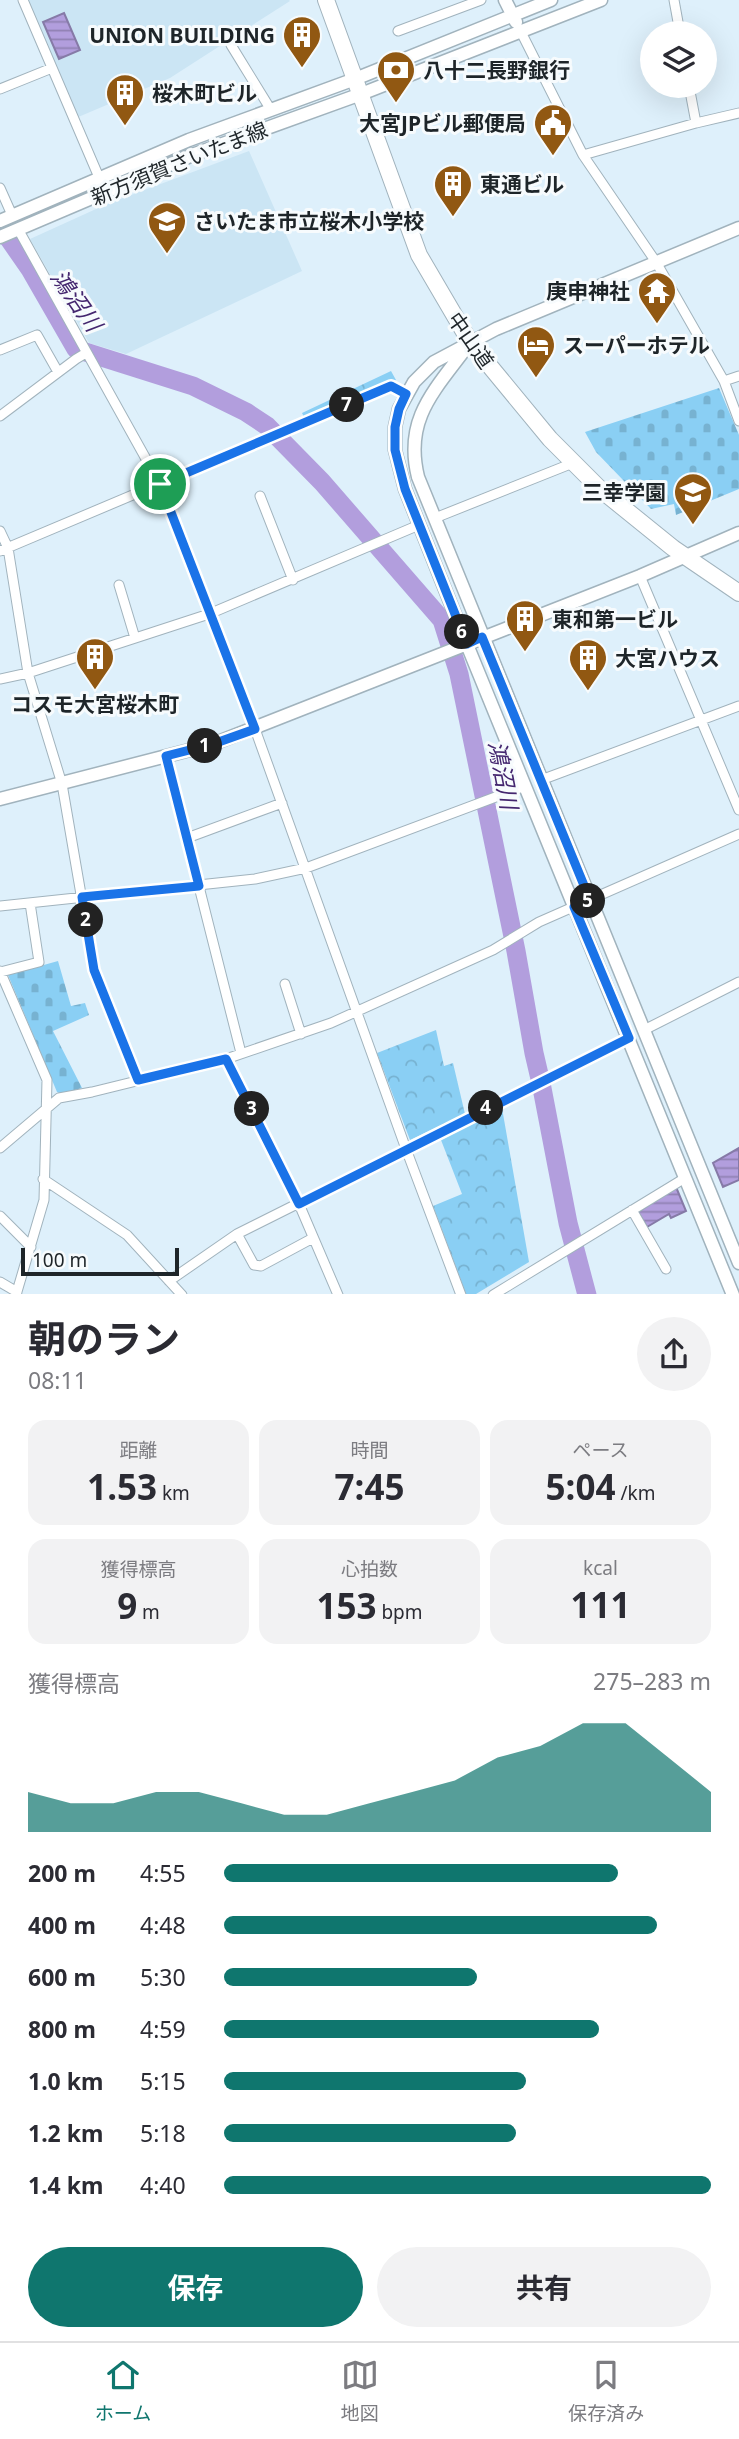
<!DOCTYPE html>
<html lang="ja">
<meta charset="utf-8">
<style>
:root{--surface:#fff;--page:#f2f2f3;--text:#2b2b33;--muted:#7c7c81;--line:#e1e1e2;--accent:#0f766e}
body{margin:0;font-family:"Noto Sans","Noto Sans JP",sans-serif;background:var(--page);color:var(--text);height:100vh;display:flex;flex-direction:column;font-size:26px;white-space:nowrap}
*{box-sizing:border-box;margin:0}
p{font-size:23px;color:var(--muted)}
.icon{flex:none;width:38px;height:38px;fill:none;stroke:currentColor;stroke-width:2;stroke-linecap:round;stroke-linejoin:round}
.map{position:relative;height:1294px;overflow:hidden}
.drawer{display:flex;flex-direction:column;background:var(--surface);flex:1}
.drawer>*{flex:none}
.controls{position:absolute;left:640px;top:21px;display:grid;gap:14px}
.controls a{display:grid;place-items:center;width:77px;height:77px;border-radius:50%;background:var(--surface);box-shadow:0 7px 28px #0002;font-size:35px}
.scale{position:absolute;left:21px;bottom:18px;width:158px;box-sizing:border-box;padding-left:7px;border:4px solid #1e2529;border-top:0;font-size:19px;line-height:24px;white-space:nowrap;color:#1e2529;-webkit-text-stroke:5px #f7fbfd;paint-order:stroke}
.pin{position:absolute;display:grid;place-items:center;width:60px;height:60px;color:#fff;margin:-30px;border:4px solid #fff;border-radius:50%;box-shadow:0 2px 7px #0007}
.km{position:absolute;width:35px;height:35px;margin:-18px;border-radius:50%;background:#222;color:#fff;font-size:19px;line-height:35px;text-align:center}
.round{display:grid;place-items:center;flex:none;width:74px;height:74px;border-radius:37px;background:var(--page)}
.head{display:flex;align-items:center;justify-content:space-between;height:119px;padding:0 28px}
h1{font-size:38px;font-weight:700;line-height:52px}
.stats{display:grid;grid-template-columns:repeat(3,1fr);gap:10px;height:119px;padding:7px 28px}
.stats div{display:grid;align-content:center;border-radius:18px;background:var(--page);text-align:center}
.stats b{font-size:35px;font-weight:700}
.stats small{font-size:19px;font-weight:400}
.stats p{font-size:19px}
.chart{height:196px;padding:14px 28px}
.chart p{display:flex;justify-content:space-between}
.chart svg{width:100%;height:126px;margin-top:7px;fill:var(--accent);opacity:.7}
.button{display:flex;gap:14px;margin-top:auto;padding:14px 28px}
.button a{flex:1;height:80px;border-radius:42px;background:var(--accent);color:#fff;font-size:28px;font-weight:700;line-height:80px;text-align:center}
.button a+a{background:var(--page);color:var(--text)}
ul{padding:0 28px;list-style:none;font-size:23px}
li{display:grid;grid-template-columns:112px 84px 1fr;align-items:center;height:52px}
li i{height:18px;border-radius:9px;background:var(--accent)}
.tabs{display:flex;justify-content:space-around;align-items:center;height:98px;border-top:2px solid var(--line);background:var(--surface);font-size:19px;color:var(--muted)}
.tabs a{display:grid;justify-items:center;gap:4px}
.tabs .selected{color:var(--accent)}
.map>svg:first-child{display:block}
.built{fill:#cbe5f4}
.cemetery{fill:url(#cemetery-stones)}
.park{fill:url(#park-crowns)}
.water{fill:url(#water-rules);stroke:#867aa7;stroke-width:2}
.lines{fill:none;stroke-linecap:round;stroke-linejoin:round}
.river{stroke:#b29edd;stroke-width:19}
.street-casing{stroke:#a1b3bd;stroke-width:11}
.secondary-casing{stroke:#a1b3bd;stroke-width:15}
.highway-casing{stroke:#a1b3bd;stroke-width:18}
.street{stroke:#fff;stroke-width:9}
.secondary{stroke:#fff;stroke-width:12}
.highway{stroke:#fff;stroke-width:16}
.route-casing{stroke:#fff;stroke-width:14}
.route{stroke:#1a73e8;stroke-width:9}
.labels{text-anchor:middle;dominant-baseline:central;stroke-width:6;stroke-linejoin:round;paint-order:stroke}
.poi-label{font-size:21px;font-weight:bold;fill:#1e2529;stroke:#f7fbfd;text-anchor:start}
.street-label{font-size:21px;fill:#1e2529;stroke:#f7fbfd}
.water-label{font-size:23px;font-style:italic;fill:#44266f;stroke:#f7fbfd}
</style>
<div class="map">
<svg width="739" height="1295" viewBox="0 0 739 1295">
<defs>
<pattern id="cemetery-stones" width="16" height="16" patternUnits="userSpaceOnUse" patternTransform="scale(1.75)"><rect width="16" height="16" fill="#8acff4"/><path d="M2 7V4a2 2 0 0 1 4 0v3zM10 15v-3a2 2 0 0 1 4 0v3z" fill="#77b2d1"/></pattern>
<pattern id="park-crowns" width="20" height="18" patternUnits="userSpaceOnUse" patternTransform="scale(1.75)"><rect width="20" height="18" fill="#8acff4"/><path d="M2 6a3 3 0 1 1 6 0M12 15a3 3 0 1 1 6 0" fill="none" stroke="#77b2d1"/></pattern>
<pattern id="water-rules" width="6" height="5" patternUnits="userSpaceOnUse" patternTransform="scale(1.75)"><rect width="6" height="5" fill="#b29edd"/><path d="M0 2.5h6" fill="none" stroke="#9081b3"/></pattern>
</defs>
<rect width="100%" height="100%" fill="#def0fb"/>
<path class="built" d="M28,0h261l1,1 -120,77 -94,40z
M249,151l53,120 -176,83 -37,-11 -59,-104 77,-35z"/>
<path class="cemetery" d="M719,388l20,47v54l-63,26 -2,-11 -23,5 -55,-57 -11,-20z
M58,961l13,45 14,-3 4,12 -36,16 29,57 -21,6 -4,-2 -49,-117z"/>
<path class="park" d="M391,371l5,9 -91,39 -3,-6z
M436,1030l8,36 9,-3 12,51 -55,26 -33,-87z
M502,1108l27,154 -53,32h-10l-33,-88 29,-12 -21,-54z"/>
<path class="water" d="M64,13l16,37 -21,9 -16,-37z
M739,1148v32l-16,7 -10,-24z
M676,1187l10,24 -15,7 -2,-4 -22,13 -9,-15z"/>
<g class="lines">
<path class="river" d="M0,226l30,43 46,80 117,37 53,26 21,14 55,56 120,138 17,54 57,277 18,102 7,30 27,140 19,72"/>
<defs>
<path id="street" d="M23,0l78,182
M674,0l6,33
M398,31l83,-31
M521,32l62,123 73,107 68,119 15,40
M231,45l40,65
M689,86l7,37
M0,89l52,-21
M583,155l113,-32 43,-10
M0,188l12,27
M18,229l142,255 95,245 151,420 55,146
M0,350l37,-15 21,37
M724,381l15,-5
M0,416l76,-57 10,-6
M260,496l33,84
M435,518l138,-55
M0,531l8,17 20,125 34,111 32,186 44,110
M0,551l391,-165 15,8
M640,576l99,234
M119,585l16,53
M0,679l28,-6 181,-59 210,-89
M166,756l75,297
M541,780l198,-74
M187,838l95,-35
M0,906l255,-27 51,-11 219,-82
M0,971l47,109 -3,120 -28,95
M1,972l38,-10 -9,-59
M285,984l16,50
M644,1030l95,-48
M226,1059l73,145 39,91
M0,1148l59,-50 33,-6 134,-33 105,-36 162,-73 46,-28 200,-88
M43,1179l84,56 55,60
M632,1210l34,59
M0,1216l31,31
M237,1234l17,31 7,1 52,-28
M169,1281l68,-47 392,-196
M0,1282l17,10
M493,1295l192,-117"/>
<path id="secondary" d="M505,0l11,22
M0,221l189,-81 166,-61 196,-79
M0,237l195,-83 166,-60 240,-94
M466,348c-33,44 -62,72 -48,129l321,786
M0,799l213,-55 427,-168 99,-43
M733,1295l-265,-648 -63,-158 -10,-39v-23l4,-18 15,-27 20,-20 62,-33 243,-101"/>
<path id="highway" d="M326,0l93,255 51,87 80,97 50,50 73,59 66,45"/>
</defs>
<use href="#street" class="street-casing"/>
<use href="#secondary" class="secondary-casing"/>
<use href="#highway" class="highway-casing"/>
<use href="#street" class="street"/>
<use href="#secondary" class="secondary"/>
<use href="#highway" class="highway"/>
</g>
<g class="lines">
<defs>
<path id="route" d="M391,386l15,8 -7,15 -4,18v23l10,39 62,155 15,-7 108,263 -16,7 55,131 -330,166 -73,-145 -88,21 -44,-110 -12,-73 117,-11 -33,-130 47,-12 42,-15 -95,-245z"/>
</defs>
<use href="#route" class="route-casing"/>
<use href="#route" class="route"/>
</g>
<defs>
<symbol id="building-pin" viewBox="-11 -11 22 30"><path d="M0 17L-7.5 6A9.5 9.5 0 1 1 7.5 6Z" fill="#915812" stroke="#f7fbfd"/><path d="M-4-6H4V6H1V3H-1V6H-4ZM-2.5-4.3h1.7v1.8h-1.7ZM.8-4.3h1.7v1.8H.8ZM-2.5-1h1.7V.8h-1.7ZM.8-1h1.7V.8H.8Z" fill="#fff"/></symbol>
<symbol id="bank-pin" viewBox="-11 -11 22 30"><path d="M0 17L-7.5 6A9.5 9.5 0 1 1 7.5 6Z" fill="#915812" stroke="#f7fbfd"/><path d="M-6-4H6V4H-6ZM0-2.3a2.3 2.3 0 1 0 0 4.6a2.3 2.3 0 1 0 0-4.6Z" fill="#fff"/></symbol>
<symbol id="civic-pin" viewBox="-11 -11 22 30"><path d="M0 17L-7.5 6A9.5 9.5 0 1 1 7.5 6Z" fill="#915812" stroke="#f7fbfd"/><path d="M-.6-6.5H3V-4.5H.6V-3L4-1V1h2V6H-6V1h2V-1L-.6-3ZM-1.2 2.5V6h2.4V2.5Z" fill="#fff"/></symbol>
<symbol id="school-pin" viewBox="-11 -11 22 30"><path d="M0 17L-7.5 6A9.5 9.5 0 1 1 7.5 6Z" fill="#915812" stroke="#f7fbfd"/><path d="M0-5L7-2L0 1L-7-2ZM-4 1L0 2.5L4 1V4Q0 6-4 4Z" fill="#fff"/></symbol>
<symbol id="temple-pin" viewBox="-11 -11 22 30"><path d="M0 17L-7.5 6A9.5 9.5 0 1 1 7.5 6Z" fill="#915812" stroke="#f7fbfd"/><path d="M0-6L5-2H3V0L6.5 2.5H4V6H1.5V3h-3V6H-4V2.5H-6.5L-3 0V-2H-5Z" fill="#fff"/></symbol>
<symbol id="hotel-pin" viewBox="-11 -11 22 30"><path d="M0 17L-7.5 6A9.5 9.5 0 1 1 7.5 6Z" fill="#915812" stroke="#f7fbfd"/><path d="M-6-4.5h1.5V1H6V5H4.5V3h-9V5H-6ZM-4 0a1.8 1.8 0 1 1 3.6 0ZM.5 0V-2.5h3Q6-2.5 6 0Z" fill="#fff"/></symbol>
<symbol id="university-pin" viewBox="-11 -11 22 30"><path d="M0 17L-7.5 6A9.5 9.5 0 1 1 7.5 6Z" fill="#915812" stroke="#f7fbfd"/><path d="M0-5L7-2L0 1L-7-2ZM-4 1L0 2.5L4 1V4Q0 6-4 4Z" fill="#fff"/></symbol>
</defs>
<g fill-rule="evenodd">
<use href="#building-pin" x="280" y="13" width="44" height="60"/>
<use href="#bank-pin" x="374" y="48" width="44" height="60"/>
<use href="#building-pin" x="103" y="71" width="44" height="60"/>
<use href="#civic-pin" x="531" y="101" width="44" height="60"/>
<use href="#building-pin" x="431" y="162" width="44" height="60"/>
<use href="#school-pin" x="145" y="199" width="44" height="60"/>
<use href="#temple-pin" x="635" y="269" width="44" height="60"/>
<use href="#hotel-pin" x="514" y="323" width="44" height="60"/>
<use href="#university-pin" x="671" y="470" width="44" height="60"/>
<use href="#building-pin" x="503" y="597" width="44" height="60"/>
<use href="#building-pin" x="73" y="635" width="44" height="60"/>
<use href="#building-pin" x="566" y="636" width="44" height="60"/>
</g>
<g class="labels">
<g class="poi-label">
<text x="275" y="35" text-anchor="end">UNION BUILDING</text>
<text x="423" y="70">八十二長野銀行</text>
<text x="152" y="93">桜木町ビル</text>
<text x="526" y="123" text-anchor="end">大宮JPビル郵便局</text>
<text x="480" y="184">東通ビル</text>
<text x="194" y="221">さいたま市立桜木小学校</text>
<text x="630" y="291" text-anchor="end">庚申神社</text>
<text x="563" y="345">スーパーホテル</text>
<text x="666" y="492" text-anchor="end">三幸学園</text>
<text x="552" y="619">東和第一ビル</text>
<text x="615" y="658">大宮ハウス</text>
<text x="95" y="704" text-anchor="middle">コスモ大宮桜木町</text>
</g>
<g class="street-label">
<text transform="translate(179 163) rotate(-22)">新方須賀さいたま線</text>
<text transform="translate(471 340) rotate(55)">中山道</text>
</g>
<g class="water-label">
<text transform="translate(77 300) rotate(55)">鴻沼川</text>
<text transform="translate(504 775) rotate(79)">鴻沼川</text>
</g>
</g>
</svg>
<div class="controls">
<a><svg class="icon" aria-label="layers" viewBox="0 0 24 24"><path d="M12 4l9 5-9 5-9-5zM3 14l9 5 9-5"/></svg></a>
</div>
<div class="scale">100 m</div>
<div class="pin" style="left:160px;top:484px;background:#1e9e55"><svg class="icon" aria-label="arrive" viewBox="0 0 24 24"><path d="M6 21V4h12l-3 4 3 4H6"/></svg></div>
<b class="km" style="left:205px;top:746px">1</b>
<b class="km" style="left:86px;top:920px">2</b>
<b class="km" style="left:252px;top:1109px">3</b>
<b class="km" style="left:486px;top:1108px">4</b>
<b class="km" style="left:588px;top:901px">5</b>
<b class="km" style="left:462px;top:632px">6</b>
<b class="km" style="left:347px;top:405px">7</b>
</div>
<section class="drawer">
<div class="head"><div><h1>朝のラン</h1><p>08:11</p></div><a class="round"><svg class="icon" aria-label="share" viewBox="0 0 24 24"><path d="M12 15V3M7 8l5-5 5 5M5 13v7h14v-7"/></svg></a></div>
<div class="stats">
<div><p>距離</p><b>1.53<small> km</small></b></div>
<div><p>時間</p><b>7:45</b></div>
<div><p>ペース</p><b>5:04<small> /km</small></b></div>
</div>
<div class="stats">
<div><p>獲得標高</p><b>9<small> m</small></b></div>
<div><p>心拍数</p><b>153<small> bpm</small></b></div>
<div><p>kcal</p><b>111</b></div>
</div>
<div class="chart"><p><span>獲得標高</span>275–283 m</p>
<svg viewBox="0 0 160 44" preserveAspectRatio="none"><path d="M0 44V30L10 34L20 34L30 30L40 30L50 34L60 38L70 38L80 34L90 30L100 26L110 18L120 14L130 6L140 6L150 18L160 30V44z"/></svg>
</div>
<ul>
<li><b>200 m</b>4:55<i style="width:81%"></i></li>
<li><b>400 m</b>4:48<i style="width:89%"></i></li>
<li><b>600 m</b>5:30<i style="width:52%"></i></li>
<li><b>800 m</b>4:59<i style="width:77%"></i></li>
<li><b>1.0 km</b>5:15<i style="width:62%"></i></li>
<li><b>1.2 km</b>5:18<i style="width:60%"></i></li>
<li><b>1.4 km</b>4:40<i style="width:100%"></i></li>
</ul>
<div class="button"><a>保存</a><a>共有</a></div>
</section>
<nav class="tabs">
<a class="selected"><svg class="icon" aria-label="home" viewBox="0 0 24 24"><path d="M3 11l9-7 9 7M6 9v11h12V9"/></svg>ホーム</a>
<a><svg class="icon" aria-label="map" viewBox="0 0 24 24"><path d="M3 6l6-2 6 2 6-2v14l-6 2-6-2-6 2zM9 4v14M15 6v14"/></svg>地図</a>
<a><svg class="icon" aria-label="saved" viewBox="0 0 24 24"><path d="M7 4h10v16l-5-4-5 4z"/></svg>保存済み</a>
</nav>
